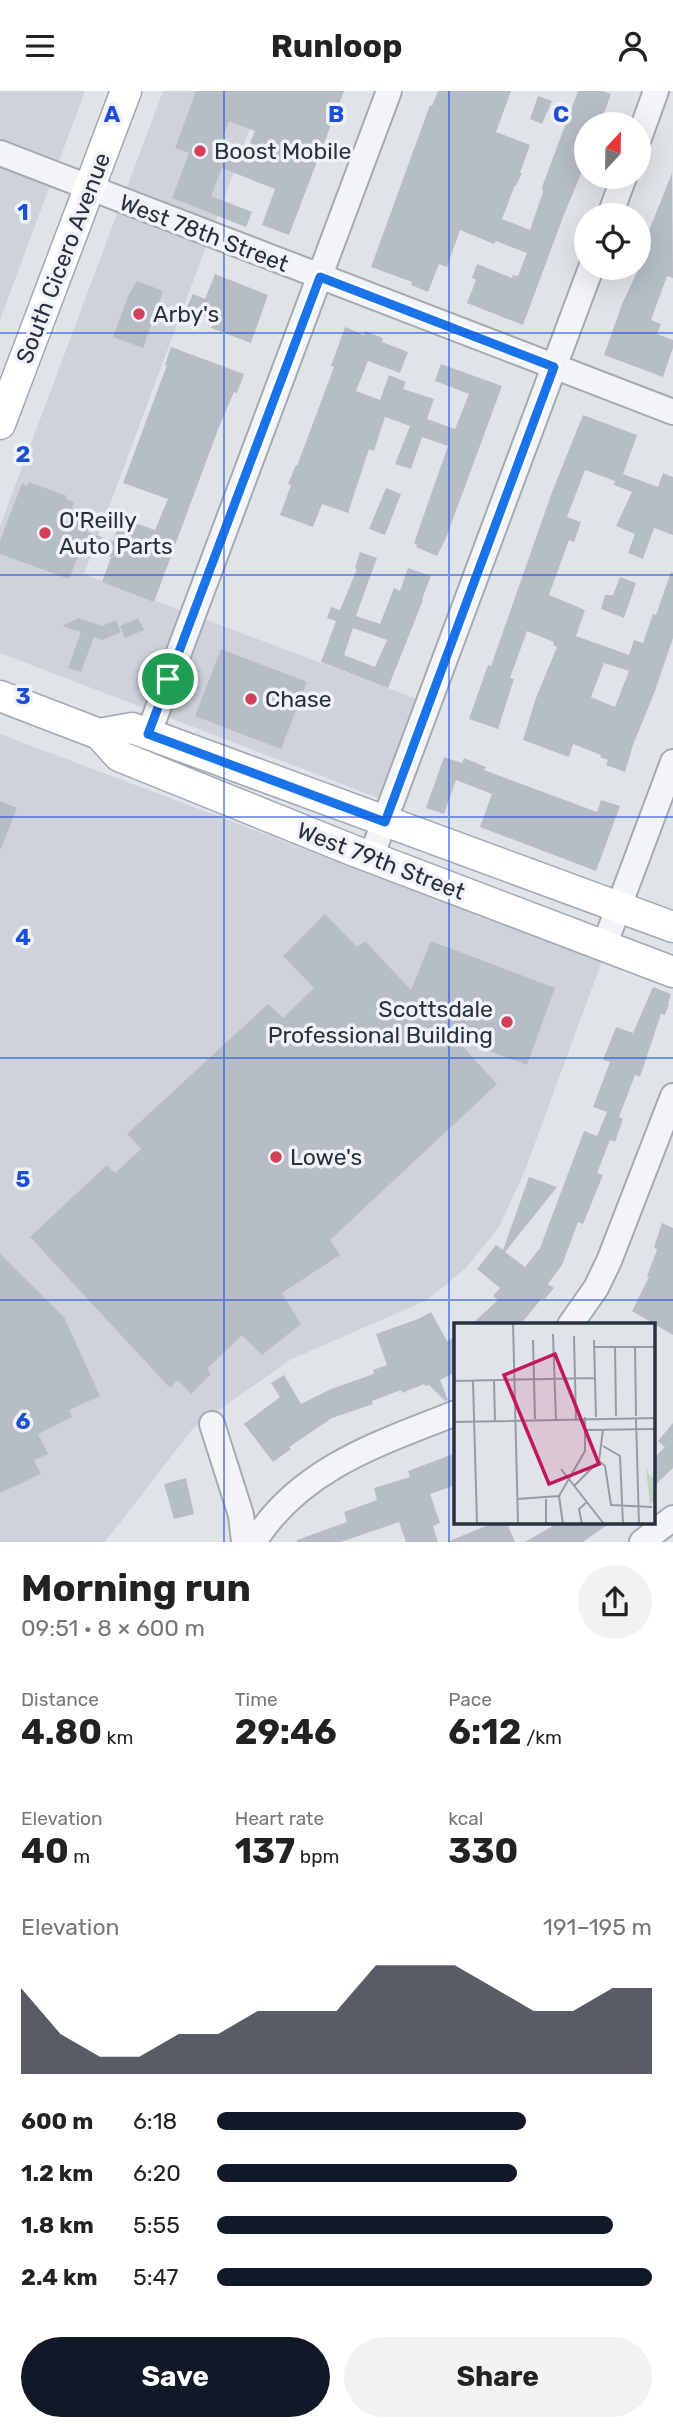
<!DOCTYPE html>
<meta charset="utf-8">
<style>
:root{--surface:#fff;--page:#f2f2f2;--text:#222;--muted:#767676;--accent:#111827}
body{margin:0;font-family:Rubik,sans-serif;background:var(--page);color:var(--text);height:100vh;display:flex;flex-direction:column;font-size:26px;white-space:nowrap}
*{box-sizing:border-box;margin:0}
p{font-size:23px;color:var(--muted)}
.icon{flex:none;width:38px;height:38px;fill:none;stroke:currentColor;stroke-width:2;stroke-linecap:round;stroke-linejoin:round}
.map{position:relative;height:1451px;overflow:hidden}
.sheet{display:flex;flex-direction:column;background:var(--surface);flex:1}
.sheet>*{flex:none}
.needle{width:46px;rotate:22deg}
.buttons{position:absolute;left:574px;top:21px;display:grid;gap:14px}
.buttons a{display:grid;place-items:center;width:77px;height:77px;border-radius:50%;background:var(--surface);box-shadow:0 7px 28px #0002;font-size:35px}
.pin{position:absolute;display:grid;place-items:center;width:60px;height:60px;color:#fff;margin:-30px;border:4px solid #fff;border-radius:50%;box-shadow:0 2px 7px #0007}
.round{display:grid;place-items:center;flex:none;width:74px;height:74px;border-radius:37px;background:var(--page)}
.head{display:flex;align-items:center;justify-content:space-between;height:119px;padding:0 21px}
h1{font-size:38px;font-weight:700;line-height:52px}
.figures{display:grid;grid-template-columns:repeat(3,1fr);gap:10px;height:119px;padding:7px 21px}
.figures div{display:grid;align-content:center}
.figures b{font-size:35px;font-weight:700}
.figures small{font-size:19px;font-weight:400}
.figures p{font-size:19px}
.chart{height:196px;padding:14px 21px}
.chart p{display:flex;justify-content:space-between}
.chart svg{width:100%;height:126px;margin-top:7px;fill:var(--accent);opacity:.7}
.cta{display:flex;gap:14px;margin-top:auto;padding:14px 21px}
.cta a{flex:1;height:80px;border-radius:42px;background:var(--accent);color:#fff;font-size:28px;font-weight:700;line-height:80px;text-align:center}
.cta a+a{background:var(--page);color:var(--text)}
ul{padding:0 21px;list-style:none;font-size:23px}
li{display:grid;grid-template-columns:112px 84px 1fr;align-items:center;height:52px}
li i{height:18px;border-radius:9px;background:var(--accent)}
header{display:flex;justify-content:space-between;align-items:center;height:91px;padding:0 21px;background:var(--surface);font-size:32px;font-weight:700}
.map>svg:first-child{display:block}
.built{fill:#ced3db}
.building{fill:#b7bdc6;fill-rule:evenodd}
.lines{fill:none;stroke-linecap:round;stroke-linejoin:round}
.minor-casing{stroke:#a5abb3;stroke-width:28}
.major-casing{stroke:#9fa8b5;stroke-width:33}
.minor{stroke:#f3f4f7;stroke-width:24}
.major{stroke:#fff;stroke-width:30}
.route-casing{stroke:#fff;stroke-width:14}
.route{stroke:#1a73e8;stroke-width:9}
.grid{fill:none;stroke:#1d4ed8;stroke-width:2;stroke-opacity:0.55}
.poi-dot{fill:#d14258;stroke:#eff2f7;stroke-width:2.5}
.labels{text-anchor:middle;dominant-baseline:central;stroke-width:7;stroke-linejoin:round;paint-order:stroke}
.poi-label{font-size:23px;fill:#283141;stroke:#eff2f7;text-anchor:start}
.street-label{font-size:23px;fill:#283141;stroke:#eff2f7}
.inset-road{fill:none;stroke:#969ca6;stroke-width:2}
.view{fill:#c2185b;fill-opacity:0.15;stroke:#c2185b;stroke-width:3.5}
.inset-edge{fill:none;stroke:#283141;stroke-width:3.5}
.grid-label{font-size:23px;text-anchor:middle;font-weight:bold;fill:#1d4ed8;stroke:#eff2f7;stroke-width:7;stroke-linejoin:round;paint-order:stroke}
</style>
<header><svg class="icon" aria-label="menu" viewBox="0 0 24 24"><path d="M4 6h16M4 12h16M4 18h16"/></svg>Runloop<svg class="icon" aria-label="person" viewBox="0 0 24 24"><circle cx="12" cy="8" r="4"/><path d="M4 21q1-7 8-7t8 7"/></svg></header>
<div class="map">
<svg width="673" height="1451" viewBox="0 0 673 1451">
<rect width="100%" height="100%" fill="#e0e4e9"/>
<path class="built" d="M0,0h85l-85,229z
M163,0h101l-180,483 357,134 -39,99 -402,-154v-127z
M0,643l602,227 -78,212 -25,54 -33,41 -39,32 -135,59 -98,68 -89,115h-105z"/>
<path class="building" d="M196,0h148l-55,144 -27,-10 13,-36 -53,-21 -11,28 41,16 -6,15 -74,-29 17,-45 -14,-5zM229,30l26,10 -10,24 -25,-10z
M438,0h73l-15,41 34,13 -10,28h2l-6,13 -1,-1 -13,34 28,11 13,-38 -1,-5 36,-96h25l8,3 -11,30h-14v38l-23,55 -40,108 -56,-22 9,-23 -4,-2 5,-14 35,14 1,-3 5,1 9,-23 -31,-12 -2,3 -34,-14 -13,37 -8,-3 -11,28 -17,-7 1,-3 -41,-15 59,-162 2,1z
M538,5l14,5 -10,23 -12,-5z
M672,82l1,105 -6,-2 -16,44 10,4 -4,10 16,6v8l-10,29 -59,-22 18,-51 17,-36 9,-35z
M215,183l53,21 -17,48 -40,-15 3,-8 -28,-11 7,-15 12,5z
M137,190l26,10 -20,57 -30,-11 15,-41z
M345,236l19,8 1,-4 18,7 -1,4 26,10 -8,21 -32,-12 -12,30 24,9 9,-25 17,7 -3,7 31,10 -7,20 28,10 14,-35 -34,-13 6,-17 61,22 -56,152 -9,18 -21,-9 1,-2 -3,-2 34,-97 -26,-9 -11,32 -16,-5 15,-38 -25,-9 -11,34 -5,-2 -21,64 -26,-9 -9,23 -33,-12 11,-30 -3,-1 8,-19 1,1 37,-99 -3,-1z
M171,256l73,27 -7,19 -3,-1 -15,35 -65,175 -52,-20 9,-25 -29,-10 -13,32 -69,-25v-13l22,-58 5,3 2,-4 38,14 -1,3 8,3 -5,14 21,8 -3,8 26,9 8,-23 34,12 13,-31 -45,-16 44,-118h-2z
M583,324l54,20 -14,39 35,13 5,-14 10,4v58l-19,-7 -11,31 -15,-6 7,-19 -19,-8 16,-34 -18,-7 1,-4 -30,-11 -18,47 14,5 -7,20 -5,-2 -20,55 36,15 -9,26 53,19 5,-15 9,3 10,-29 3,1 15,-43 2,1v65l-18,53 -22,54 -8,27 -19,-7 2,-5 -8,-3 1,-2 -28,-11 -4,13 -46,-17 13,-42 21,-51 -4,-2 1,-3 -27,-11 -17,47 4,1 -16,50 -29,-10 19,-54 3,1 61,-174zM604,572l25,8 -14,36 -24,-10z
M386,397l15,6 -16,41 -16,-6z
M360,461l17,6 -21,58 24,8 14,-36 6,3 8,-23 23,8 -9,23 1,1 -35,88 -67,-26 15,-41 -9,-3 4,-11 9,3 17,-41 -2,-1zM353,537l34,12 -12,27 -31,-12z
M620,486l16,6 -12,35 -23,-9 4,-14h8z
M79,527l23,8 14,-6 5,12 -19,8 -8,-3 -13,35 -13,-4 13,-36 -19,-6z
M138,527l6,12 -19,8 -5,-12z
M221,558l86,33 -26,67 -86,-33z
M444,666l18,6 2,-5 22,9 -2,3 113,42 4,-12 19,6 -24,65 -116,-44 12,-33 -36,-14 -12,34 -18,-6z
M0,710l17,7 -16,41h-1z
M325,823l32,33 8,-6 46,49 20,-49 124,47 -28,77 -71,-26 41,45 -167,156 10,15 -58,38 19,31 -39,31 -20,-20 -35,34 4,5 -20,20 -13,-14 -8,8 -140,-151 77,-72 8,8 26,-24 -14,-15 141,-130 15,14 31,-30 -31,-32z
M653,896l18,7 -3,9 1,1 -4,11 -4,-1 -21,63 -5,-2 -16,42 4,2 -8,23 -5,-2 -13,33 6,2 -20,49 -5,-2 -16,43 -14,19 6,4 -10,12 -2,-2 -22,27h-49l27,-25 -5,-4 7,-8 -23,-19 19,-24 7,5 26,-73 28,10 -52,65 20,15 15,-19 44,-117 13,5 10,-24 -14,-5 17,-45 -7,-2 13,-33 17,6z
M662,1132l11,5v107l-41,-24 17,-34 -2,-1 10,-26 -3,-3z
M0,1163l64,63 36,79 -31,14 3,7 -34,17 10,20 -14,6 7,14 -41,19z
M431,1221l16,29 9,-5v36l-16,8 8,20 -3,1 -16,-16 -4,1 -1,-2 -22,9 -1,-3 -29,11 1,3 -41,14 -43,29 2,2 -18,13 -29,-38 36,-27 -9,-14 13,-8 17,29 30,-15 43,-15 -1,-4 14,-5 -11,-31 42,-15z
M673,1332v45l-19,18v-28l11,-11 -7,-6z
M456,1362v32l-26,9 10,29 -7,3 5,16h-32l-7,-20 -58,20h-44v-2l50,-18 -3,-10 33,-12 -3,-12 36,-11 -2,-6z
M186,1387l8,36 -20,5 -10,-35z
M493,1432h14l8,19h-68z
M558,1432h52l-27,19h-58z"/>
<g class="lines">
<defs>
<path id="minor" d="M639,47l17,-47
M0,62l673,259
M610,124l14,-38
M148,644l241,-644
M371,766l220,-589
M604,855l69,-184
M570,1234l26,-37 13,-27 64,-165
M212,1333l29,91 3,27
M254,1451c46,-74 126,-99 202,-129
M642,1451l31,-24"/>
<path id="major" d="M0,333l126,-333
M0,605l99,38 20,22 233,94 321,122
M99,643l33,-6 541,199"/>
</defs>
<use href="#minor" class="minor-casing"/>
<use href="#major" class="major-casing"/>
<use href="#minor" class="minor"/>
<use href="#major" class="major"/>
</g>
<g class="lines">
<defs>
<path id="route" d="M320,186l234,90 -169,455 -237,-88z"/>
</defs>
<use href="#route" class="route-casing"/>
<use href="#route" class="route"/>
</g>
<path class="grid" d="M224,0v1451M449,0v1451M0,242h673M0,484h673M0,726h673M0,967h673M0,1209h673"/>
<g class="poi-dot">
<circle cx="200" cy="60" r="7"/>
<circle cx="139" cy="223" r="7"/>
<circle cx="45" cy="442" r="7"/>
<circle cx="251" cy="608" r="7"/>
<circle cx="507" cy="931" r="7"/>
<circle cx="276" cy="1066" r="7"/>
</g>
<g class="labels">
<g class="poi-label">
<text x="214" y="60">Boost Mobile</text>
<text x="153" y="223">Arby's</text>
<text x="59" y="429">O'Reilly<tspan x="59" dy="26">Auto Parts</tspan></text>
<text x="265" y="608">Chase</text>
<text x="493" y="918" text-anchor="end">Scottsdale<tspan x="493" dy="26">Professional Building</tspan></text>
<text x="290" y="1066">Lowe's</text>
</g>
<g class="street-label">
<text transform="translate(204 142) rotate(21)">West 78th Street</text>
<text transform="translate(63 167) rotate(-69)">South Cicero Avenue</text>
<text transform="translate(381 770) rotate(21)">West 79th Street</text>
</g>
</g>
<g transform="translate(454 1232)">
<rect width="201" height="201" fill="#e0e4e9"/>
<path d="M192,145l4,8 5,1v22l-5,6z" fill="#c5d3c1"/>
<path class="inset-road" d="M59,0l5,201M99,11l3,87M120,13l2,85M79,17l2,79M140,17l2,77M161,23l1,70M181,23l1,70M141,24h61M40,57l1,41M0,58l141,-3M19,58l4,143M182,96l3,105M0,99l202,-4M132,107l70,-1M149,123l17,10 3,68M145,138l6,5 6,39 41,2M107,146l43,55M120,163l25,-25 4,-31M105,173l26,-45v-34M105,173l4,28M63,176l42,-3M92,176v25M128,201l-3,-15 8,-7"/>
<path class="view" d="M101,31l44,110 -50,20 -45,-109z"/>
<rect width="201" height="201" class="inset-edge"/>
</g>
<g class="grid-label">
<text x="112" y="31">A</text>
<text x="336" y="31">B</text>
<text x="561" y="31">C</text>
<text x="23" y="129">1</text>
<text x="23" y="371">2</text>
<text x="23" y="613">3</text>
<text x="23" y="854">4</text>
<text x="23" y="1096">5</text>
<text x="23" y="1338">6</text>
</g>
</svg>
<div class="buttons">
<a><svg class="needle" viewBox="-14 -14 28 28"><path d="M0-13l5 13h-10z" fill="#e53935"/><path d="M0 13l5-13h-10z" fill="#767676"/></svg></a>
<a><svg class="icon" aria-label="locate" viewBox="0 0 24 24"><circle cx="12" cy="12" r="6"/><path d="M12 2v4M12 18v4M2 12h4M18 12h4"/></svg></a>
</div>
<div class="pin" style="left:168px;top:588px;background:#1e9e55"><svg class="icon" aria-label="arrive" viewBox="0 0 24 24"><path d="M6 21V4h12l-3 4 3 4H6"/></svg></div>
</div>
<section class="sheet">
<div class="head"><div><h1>Morning run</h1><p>09:51 · 8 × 600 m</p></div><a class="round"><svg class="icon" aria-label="share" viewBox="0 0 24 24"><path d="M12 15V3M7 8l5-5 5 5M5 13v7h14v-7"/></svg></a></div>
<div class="figures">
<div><p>Distance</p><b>4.80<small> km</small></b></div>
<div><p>Time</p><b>29:46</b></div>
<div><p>Pace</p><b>6:12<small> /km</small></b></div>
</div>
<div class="figures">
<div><p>Elevation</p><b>40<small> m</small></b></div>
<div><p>Heart rate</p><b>137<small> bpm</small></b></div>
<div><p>kcal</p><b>330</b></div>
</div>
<div class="chart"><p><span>Elevation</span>191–195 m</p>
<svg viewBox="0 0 160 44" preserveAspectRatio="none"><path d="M0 44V14L10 30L20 38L30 38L40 30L50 30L60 22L70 22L80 22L90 6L100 6L110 6L120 14L130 22L140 22L150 14L160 14V44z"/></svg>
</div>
<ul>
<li><b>600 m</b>6:18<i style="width:71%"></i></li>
<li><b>1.2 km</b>6:20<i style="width:69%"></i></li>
<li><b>1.8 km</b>5:55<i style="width:91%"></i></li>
<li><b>2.4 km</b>5:47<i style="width:100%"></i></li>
</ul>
<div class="cta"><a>Save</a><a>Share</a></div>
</section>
